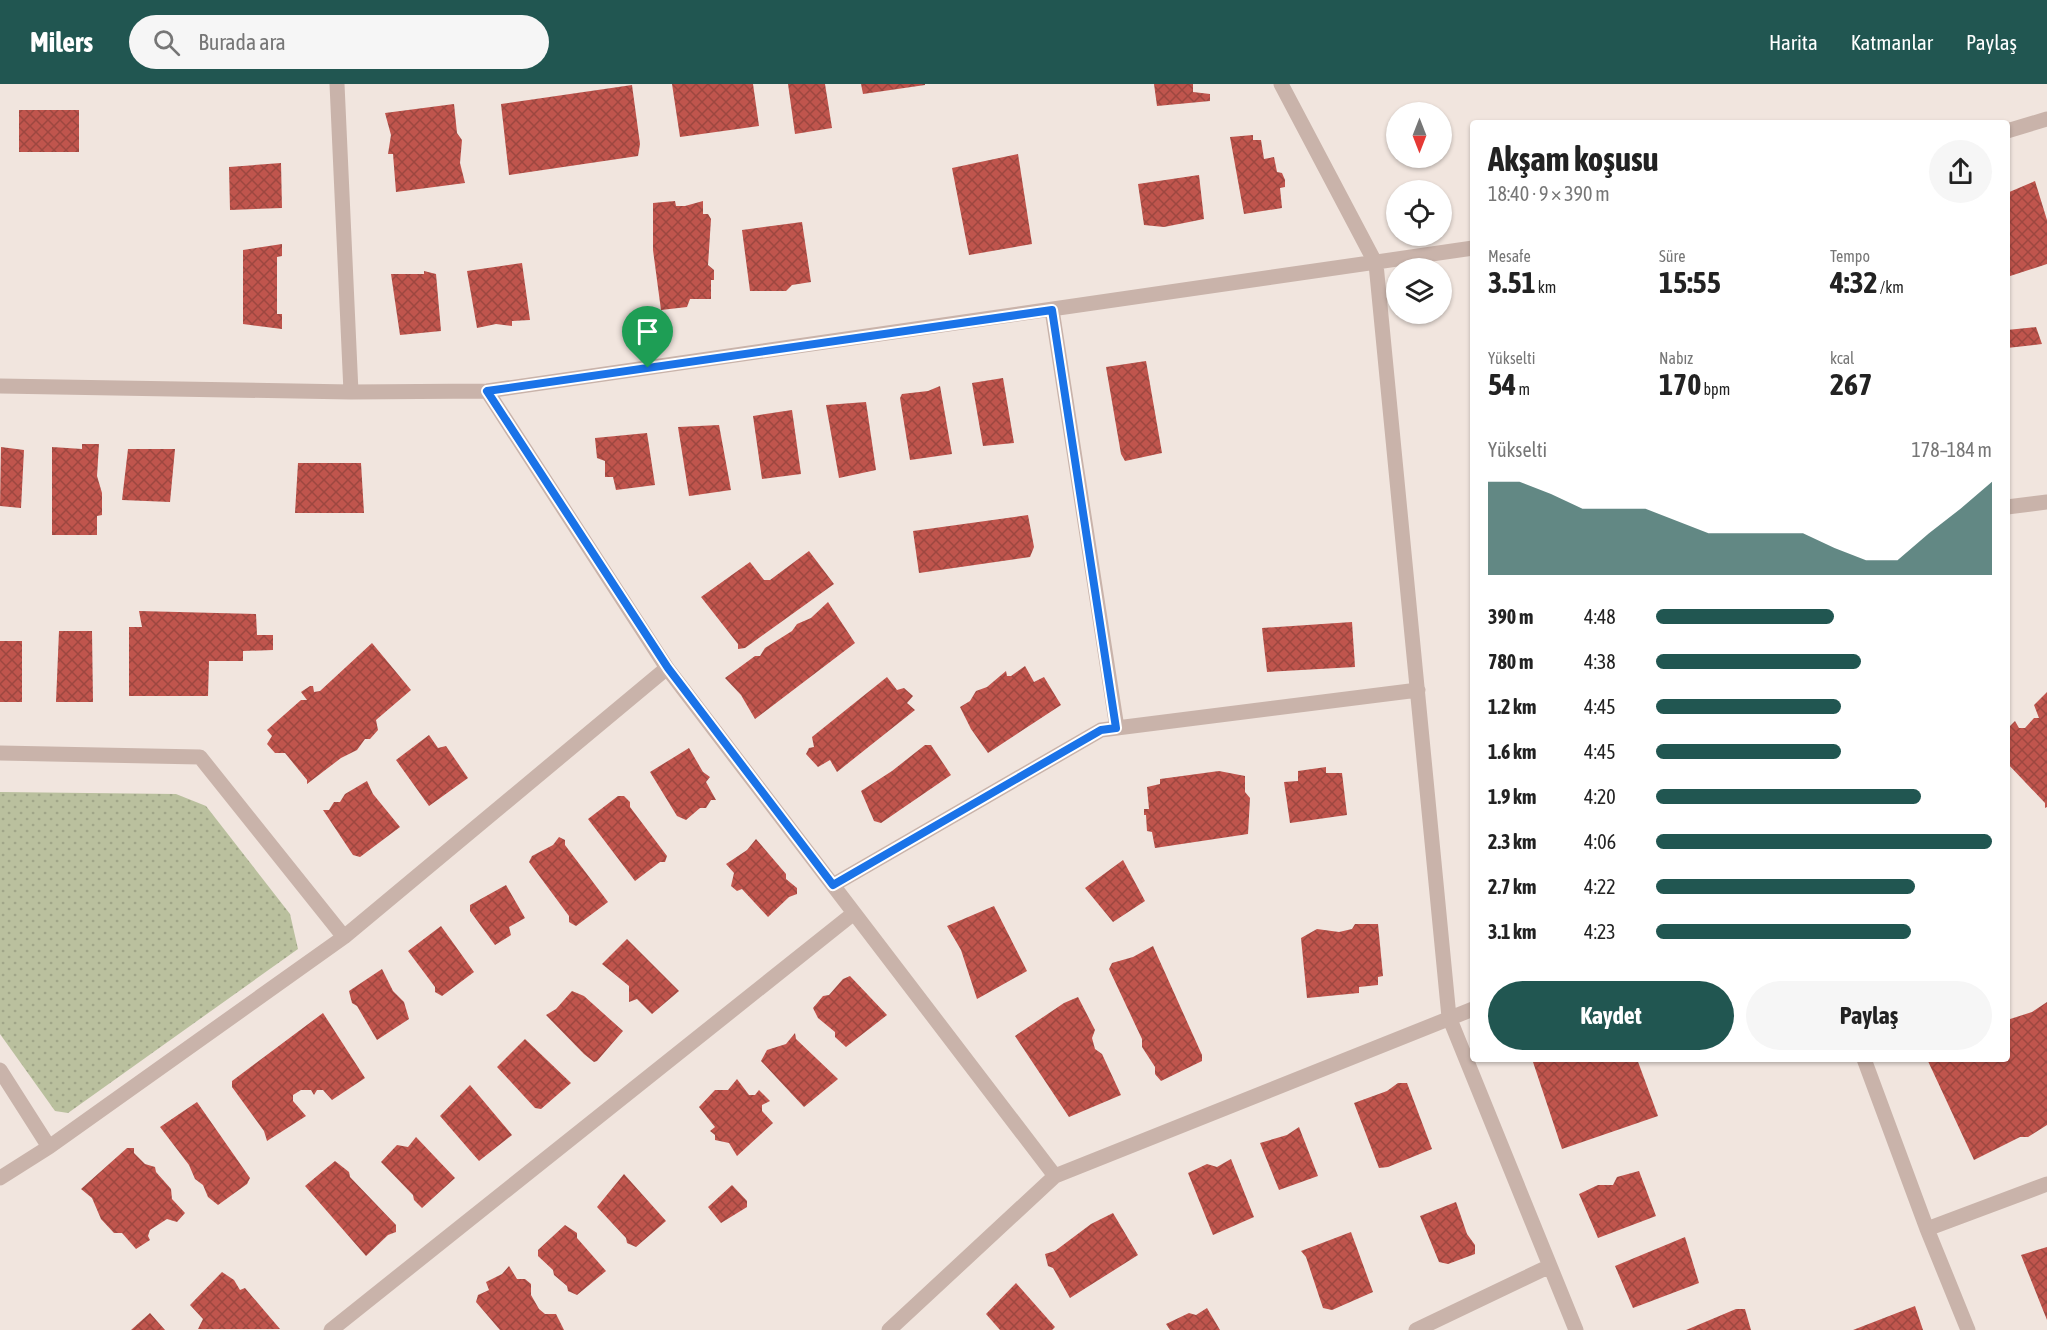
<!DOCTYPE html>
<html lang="tr">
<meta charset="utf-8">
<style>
:root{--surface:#fff;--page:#f6f6f6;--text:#222;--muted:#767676;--accent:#215651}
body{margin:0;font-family:"Asap Condensed",sans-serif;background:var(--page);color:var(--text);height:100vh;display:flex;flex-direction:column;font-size:22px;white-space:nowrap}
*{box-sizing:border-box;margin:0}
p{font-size:20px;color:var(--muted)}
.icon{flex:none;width:33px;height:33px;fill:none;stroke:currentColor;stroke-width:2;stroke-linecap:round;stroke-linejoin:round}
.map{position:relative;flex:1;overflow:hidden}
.side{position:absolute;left:1470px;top:36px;width:540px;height:942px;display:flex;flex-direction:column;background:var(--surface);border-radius:6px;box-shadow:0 2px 4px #0004}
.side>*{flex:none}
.needle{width:39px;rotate:180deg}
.buttons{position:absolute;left:1386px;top:18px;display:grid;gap:12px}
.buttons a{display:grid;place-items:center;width:66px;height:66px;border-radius:50%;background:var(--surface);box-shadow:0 2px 4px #0004;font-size:30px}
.pin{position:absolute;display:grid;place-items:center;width:51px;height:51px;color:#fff;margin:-62px -26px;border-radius:50% 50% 50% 0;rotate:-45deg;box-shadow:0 0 6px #0007}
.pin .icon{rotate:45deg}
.round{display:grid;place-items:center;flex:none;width:63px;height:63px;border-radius:32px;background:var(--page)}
.headline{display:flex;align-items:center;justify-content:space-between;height:102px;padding:0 18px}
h1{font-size:33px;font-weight:700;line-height:45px}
.figures{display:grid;grid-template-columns:repeat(3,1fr);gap:9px;height:102px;padding:6px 18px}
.figures div{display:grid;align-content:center}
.figures b{font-size:30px;font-weight:700}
.figures small{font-size:16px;font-weight:400}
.figures p{font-size:16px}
.chart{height:168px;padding:12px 18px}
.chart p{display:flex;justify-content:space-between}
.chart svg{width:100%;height:108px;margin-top:6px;fill:var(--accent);opacity:.7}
.button{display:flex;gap:12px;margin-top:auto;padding:12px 18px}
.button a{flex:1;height:69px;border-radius:36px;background:var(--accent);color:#fff;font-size:24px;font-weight:700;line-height:69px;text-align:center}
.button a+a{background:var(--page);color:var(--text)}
ul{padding:0 18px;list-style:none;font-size:20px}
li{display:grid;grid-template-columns:96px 72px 1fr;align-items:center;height:45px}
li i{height:15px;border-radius:8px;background:var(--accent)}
header{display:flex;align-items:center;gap:36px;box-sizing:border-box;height:84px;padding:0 30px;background:var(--accent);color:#fff}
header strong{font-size:28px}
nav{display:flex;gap:33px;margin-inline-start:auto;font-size:21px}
.search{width:420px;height:54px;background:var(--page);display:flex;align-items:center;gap:15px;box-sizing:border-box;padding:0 21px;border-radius:33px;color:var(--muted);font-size:22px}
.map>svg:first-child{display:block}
.park{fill:url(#park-dots)}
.building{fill:url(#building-cross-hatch)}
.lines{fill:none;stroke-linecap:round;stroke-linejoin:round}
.minor{stroke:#c9b3aa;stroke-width:15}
.route-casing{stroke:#fff;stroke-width:12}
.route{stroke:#1a73e8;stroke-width:8}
</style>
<header>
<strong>Milers</strong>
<div class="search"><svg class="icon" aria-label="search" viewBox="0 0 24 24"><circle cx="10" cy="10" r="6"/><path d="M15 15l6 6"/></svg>Burada ara</div>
<nav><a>Harita</a><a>Katmanlar</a><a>Paylaş</a></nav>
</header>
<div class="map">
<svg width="2047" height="1246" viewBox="0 0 2047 1246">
<defs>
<pattern id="park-dots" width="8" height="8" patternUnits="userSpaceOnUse" patternTransform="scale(1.5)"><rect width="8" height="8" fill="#bac09e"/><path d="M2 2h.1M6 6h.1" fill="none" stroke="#a0a588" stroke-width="1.8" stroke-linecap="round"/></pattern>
<pattern id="building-cross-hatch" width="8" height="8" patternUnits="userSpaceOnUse" patternTransform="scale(1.5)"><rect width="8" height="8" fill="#c0554d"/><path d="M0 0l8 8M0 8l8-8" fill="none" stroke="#9d4740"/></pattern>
</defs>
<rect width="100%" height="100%" fill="#f1e5de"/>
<path class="park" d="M0,708l176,2 30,12 84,108 8,35 -230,164 -13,-2 -55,-77z"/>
<path class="building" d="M672,0h81l6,42 -79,11z
M788,0h37l7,44 -37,6z
M861,0h64v1l-62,9z
M1154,0h39v8l17,2v7l-53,5z
M632,1l8,59 -2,12 -129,19 -8,-71z
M454,20l3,29 5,7 -2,23 5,20 -69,9 -3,-38h-5l3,-19 -6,-22z
M19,26h60v42h-60z
M1253,51v5h8l3,19 10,-2 3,15 5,1 3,7v7l-5,1 2,20 -38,6 -14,-77z
M1018,70l14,90 -63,11 -17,-87z
M281,79l1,45 -52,2 -1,-43z
M1199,91l5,44 -40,8 -20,-2 -6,-41z
M2035,97l12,39v44l-40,13v-84z
M675,117l1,5h9l18,-5v13h5l3,5 -3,46 6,5v10h-3v19h-21l-3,8 -26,3 -8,-60v-47z
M802,138l9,60 -19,3 -6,6h-36l-8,-61z
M282,160v12l-5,1v57h5v15l-39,-5v-74z
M522,179l8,57 -18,1v5l-16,-2 -19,4 -10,-57z
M424,187l12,3 5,57 -41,4 -9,-61h33z
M2036,243l6,17 -35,4v-18z
M1146,277l16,92 -37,8 -4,-7 -15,-87z
M1003,294l11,65 -31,3 -11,-63z
M940,302l12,68 -42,6 -10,-62 2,-4 26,-3z
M866,318l10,68 -37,8 -13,-73z
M792,326l9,64 -39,5 -9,-63z
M719,341l12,65 -42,6 -11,-69z
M647,349l8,52 -39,5 -3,-13h-8v-16l-8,-3 -2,-20z
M82,360h17l-2,32 5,17v22l-5,1v19h-45v-88l30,2z
M1,363l23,3 -3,58 -21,-2z
M128,365h47l-5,53 -48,-2z
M298,379h63l3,50h-69z
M1028,431l6,32 -4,10 -111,16 -6,-42z
M809,467l25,33 -89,64 -7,1v-5l-37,-47 49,-35 14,18h6z
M828,518l27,41 -100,76 -14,-24 -16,-17 30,-22h5l5,-8 27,-17 5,-7 14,-6z
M139,527l117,3 1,21h16v15l-30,1v10h-34l-1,35h-79v-69h13z
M1352,538l3,45 -88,5 -5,-44z
M59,547h33l1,71h-37z
M0,557h22v61h-22z
M372,559l39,47 -35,30 2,10 -8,9h-5l-8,11 -16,8 -34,26v-4l-22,-27h-10l-8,-9 5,-8 -5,-6 34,-30h6l-6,-8 9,-6h3l1,6 6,-1z
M1025,582l9,16 10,-5 17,28 -73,48 -17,-24 -11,-22 10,-6 6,-10 11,-4 19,-16 1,5h4z
M887,593l10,13 7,-2 9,8 -6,7 8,7 -78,62 -7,-12 -12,7 -12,-13 3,-6 5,-1 -2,-10z
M2047,608v115l-2,1v-5l-38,-40v-34l8,-8 4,7h6l9,-10h5l-5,-13z
M429,651l9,13 8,-2 22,32 -39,28 -33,-46z
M925,661h6l20,30 -70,48 -7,-2 -13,-30 31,-20z
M689,664l14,24 7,5 -4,5 10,18h-5l-5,8h-6l-14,12 -9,-4 -27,-44z
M1326,683v6h16l5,42 -57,8 -6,-41 14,-1v-10z
M1219,687l26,5v16l5,6 -2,36 -93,14 -3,-16 -5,-1 -1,-16h-2v-6h5l-2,-22 13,-3v-5z
M367,697l6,13 27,33 -40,30 -7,-2 -30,-45h6l5,-8h6l5,-8z
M618,712h6l6,6v5l37,49 -2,6h-5l-25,19 -47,-62z
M559,753l6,3v5l43,57 -32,24 -7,-4v-6l-40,-54 3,-6 21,-11z
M756,755l30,35v5l11,9v6l-8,3 -21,20 -26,-28 -5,2 -6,-5 3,-13 -8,-9 21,-14z
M1123,776l22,41 -32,21 -28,-34z
M506,801l19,33 -16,9 2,8 -16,10 -25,-34v-6z
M994,822l33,65 -50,28 -16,-49 -14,-24z
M1355,840h23l5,52 -5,1v8l-19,2v6l-52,5 -6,-60 16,-9 22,3 13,-3z
M441,842l33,46 -32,24 -7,-4v-5l-27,-36z
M627,855l52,52 -27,23 -15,-15 -8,3v-16l-27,-22z
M1153,862l49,109v6l-41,20 -6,-7v-7l-13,-20v-8l-33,-70 3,-6 21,-6z
M382,885l11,22 11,11 5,17 -32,21 -20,-34 -5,-3 -3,-12z
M850,892l37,39 -41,32 -11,-10v-5l-17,-14 -5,-10 10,-12 6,-1 14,-16z
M572,907l12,5 39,35 -26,30 -3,1 -10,-8 -38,-39 10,-6z
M1078,913l17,33 -3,8 3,11 7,5 19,41 -52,22 -54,-81 49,-33z
M2047,918v123l-19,12h-8l-46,23 -47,-101h80v-39l25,-8z
M323,929l42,65 -33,22 -9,-10h-6l-3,5 -3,-5h-10l-8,5v6l13,15 -39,25 -3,-10 -32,-44v-6z
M795,949l1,6 42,40 -34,28 -43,-46 6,-11 19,-6z
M525,955l46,44 -30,26 -6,-1 -38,-41z
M1532,975h105l21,57 -96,33z
M737,995l12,16h6l4,-5 11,11 -8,4v6l11,12 -36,33 -8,-13 -14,-3v-5l-5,-4 5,-4 -16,-20 16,-17h13z
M1398,999h9l25,66 -44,18 -9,1 -25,-65 33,-12z
M470,1001l42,50 -33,26 -39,-45z
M197,1018l53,76 -3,6 -29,21 -10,-8 -5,-12 -8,-6 -6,-14 -29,-38z
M1299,1043l19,49 -39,14 -19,-47 27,-8z
M416,1053l39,41 -33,30 -8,-8 -1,-5 -32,-33 16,-17 11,2z
M127,1064h7v5l11,11 10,3 1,5 15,17 1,10 13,14 -8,9 -10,-3 -17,11 -2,6 2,4 -14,9 -14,-16h-8l-13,-14 -9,-21 -11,-9z
M1231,1075l23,58 -41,18 -25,-62 19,-9 10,3z
M335,1077l14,11 1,5 46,48v7l-8,3 -22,21 -61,-70z
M1639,1087l17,45 -58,22 -19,-44 19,-9h15l4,-8z
M624,1090l42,47 -30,26 -9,-4 -1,-5 -29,-31z
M732,1101l15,16v6l-26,16 -13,-16z
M1456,1118l11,32 8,11v9l-27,10 -9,-2 -19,-46z
M1113,1129l25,42 -68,43 -17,-30 -5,-2 -3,-12 10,-3 36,-27z
M565,1141l12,8v5l29,33 -29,24 -9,-4 -1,-5 -13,-11 -1,-5 -15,-14v-6z
M1351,1148l22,60 -41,18 -9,-2 -17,-51 -5,-6z
M1685,1153l14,46 -66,25 -18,-42z
M2047,1163v73l-26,-65z
M509,1182l8,13h8l6,5v11l8,14 6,5h11l8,16h-64l-24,-28 2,-7 11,-5 -3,-8 16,-8z
M222,1188l12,8 6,10 5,-2 35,41h-82l5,-10 -13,-14z
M1016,1199l39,44 -3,3h-52l-14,-16z
M1915,1222l8,24h-70z
M1207,1224l13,22h-50l-4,-6 23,-11 7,2z
M1736,1225h9l6,21h-65z
M150,1229l15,17h-34z"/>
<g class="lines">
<path class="minor" d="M337,0l14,308
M1281,0l95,180 73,753 127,313
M2007,47l40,-12
M1052,226l65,418
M0,302l351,6 136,-1 986,-143
M487,307l180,277 388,508
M2007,423l40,-5
M0,669l200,4 144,180
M833,801l268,-155 317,-40
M1864,975l63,170 41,101
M0,986l49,77
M0,1094l49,-31 295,-210 323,-269
M1927,1145l120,-45
M331,1246l523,-417
M889,1246l166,-154 418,-167
M1416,1246l134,-64"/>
</g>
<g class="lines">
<defs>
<path id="route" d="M1052,226l64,418 -15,2 -268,155 -165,-217 -181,-277z"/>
</defs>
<use href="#route" class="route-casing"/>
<use href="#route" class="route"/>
</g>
</svg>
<div class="buttons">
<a><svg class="needle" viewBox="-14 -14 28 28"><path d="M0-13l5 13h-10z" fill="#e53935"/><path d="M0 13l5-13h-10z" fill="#767676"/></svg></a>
<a><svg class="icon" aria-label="locate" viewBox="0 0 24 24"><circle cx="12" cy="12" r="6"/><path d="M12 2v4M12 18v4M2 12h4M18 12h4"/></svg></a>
<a><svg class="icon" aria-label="layers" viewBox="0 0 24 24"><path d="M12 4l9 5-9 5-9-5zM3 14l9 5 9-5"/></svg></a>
</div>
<div class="pin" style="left:648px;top:284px;background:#1e9e55"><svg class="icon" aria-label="arrive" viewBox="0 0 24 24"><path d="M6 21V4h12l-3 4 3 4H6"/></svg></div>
<section class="side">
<div class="headline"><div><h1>Akşam koşusu</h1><p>18:40 · 9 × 390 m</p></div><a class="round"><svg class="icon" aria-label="share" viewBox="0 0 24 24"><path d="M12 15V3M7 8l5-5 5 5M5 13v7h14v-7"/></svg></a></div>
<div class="figures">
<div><p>Mesafe</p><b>3.51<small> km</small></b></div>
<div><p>Süre</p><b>15:55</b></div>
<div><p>Tempo</p><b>4:32<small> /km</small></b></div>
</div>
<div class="figures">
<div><p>Yükselti</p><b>54<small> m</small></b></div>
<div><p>Nabız</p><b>170<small> bpm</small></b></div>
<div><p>kcal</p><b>267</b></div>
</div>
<div class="chart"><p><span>Yükselti</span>178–184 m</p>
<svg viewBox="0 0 160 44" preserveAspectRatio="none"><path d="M0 44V6L10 6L20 11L30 17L40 17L50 17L60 22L70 27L80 27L90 27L100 27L110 33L120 38L130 38L140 27L150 17L160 6V44z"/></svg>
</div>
<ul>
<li><b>390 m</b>4:48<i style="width:53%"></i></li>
<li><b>780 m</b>4:38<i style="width:61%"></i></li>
<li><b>1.2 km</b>4:45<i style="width:55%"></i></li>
<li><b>1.6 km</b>4:45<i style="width:55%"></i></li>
<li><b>1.9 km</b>4:20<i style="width:79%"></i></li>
<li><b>2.3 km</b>4:06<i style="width:100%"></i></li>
<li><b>2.7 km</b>4:22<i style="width:77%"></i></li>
<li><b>3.1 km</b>4:23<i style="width:76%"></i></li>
</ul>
<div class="button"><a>Kaydet</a><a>Paylaş</a></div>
</section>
</div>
